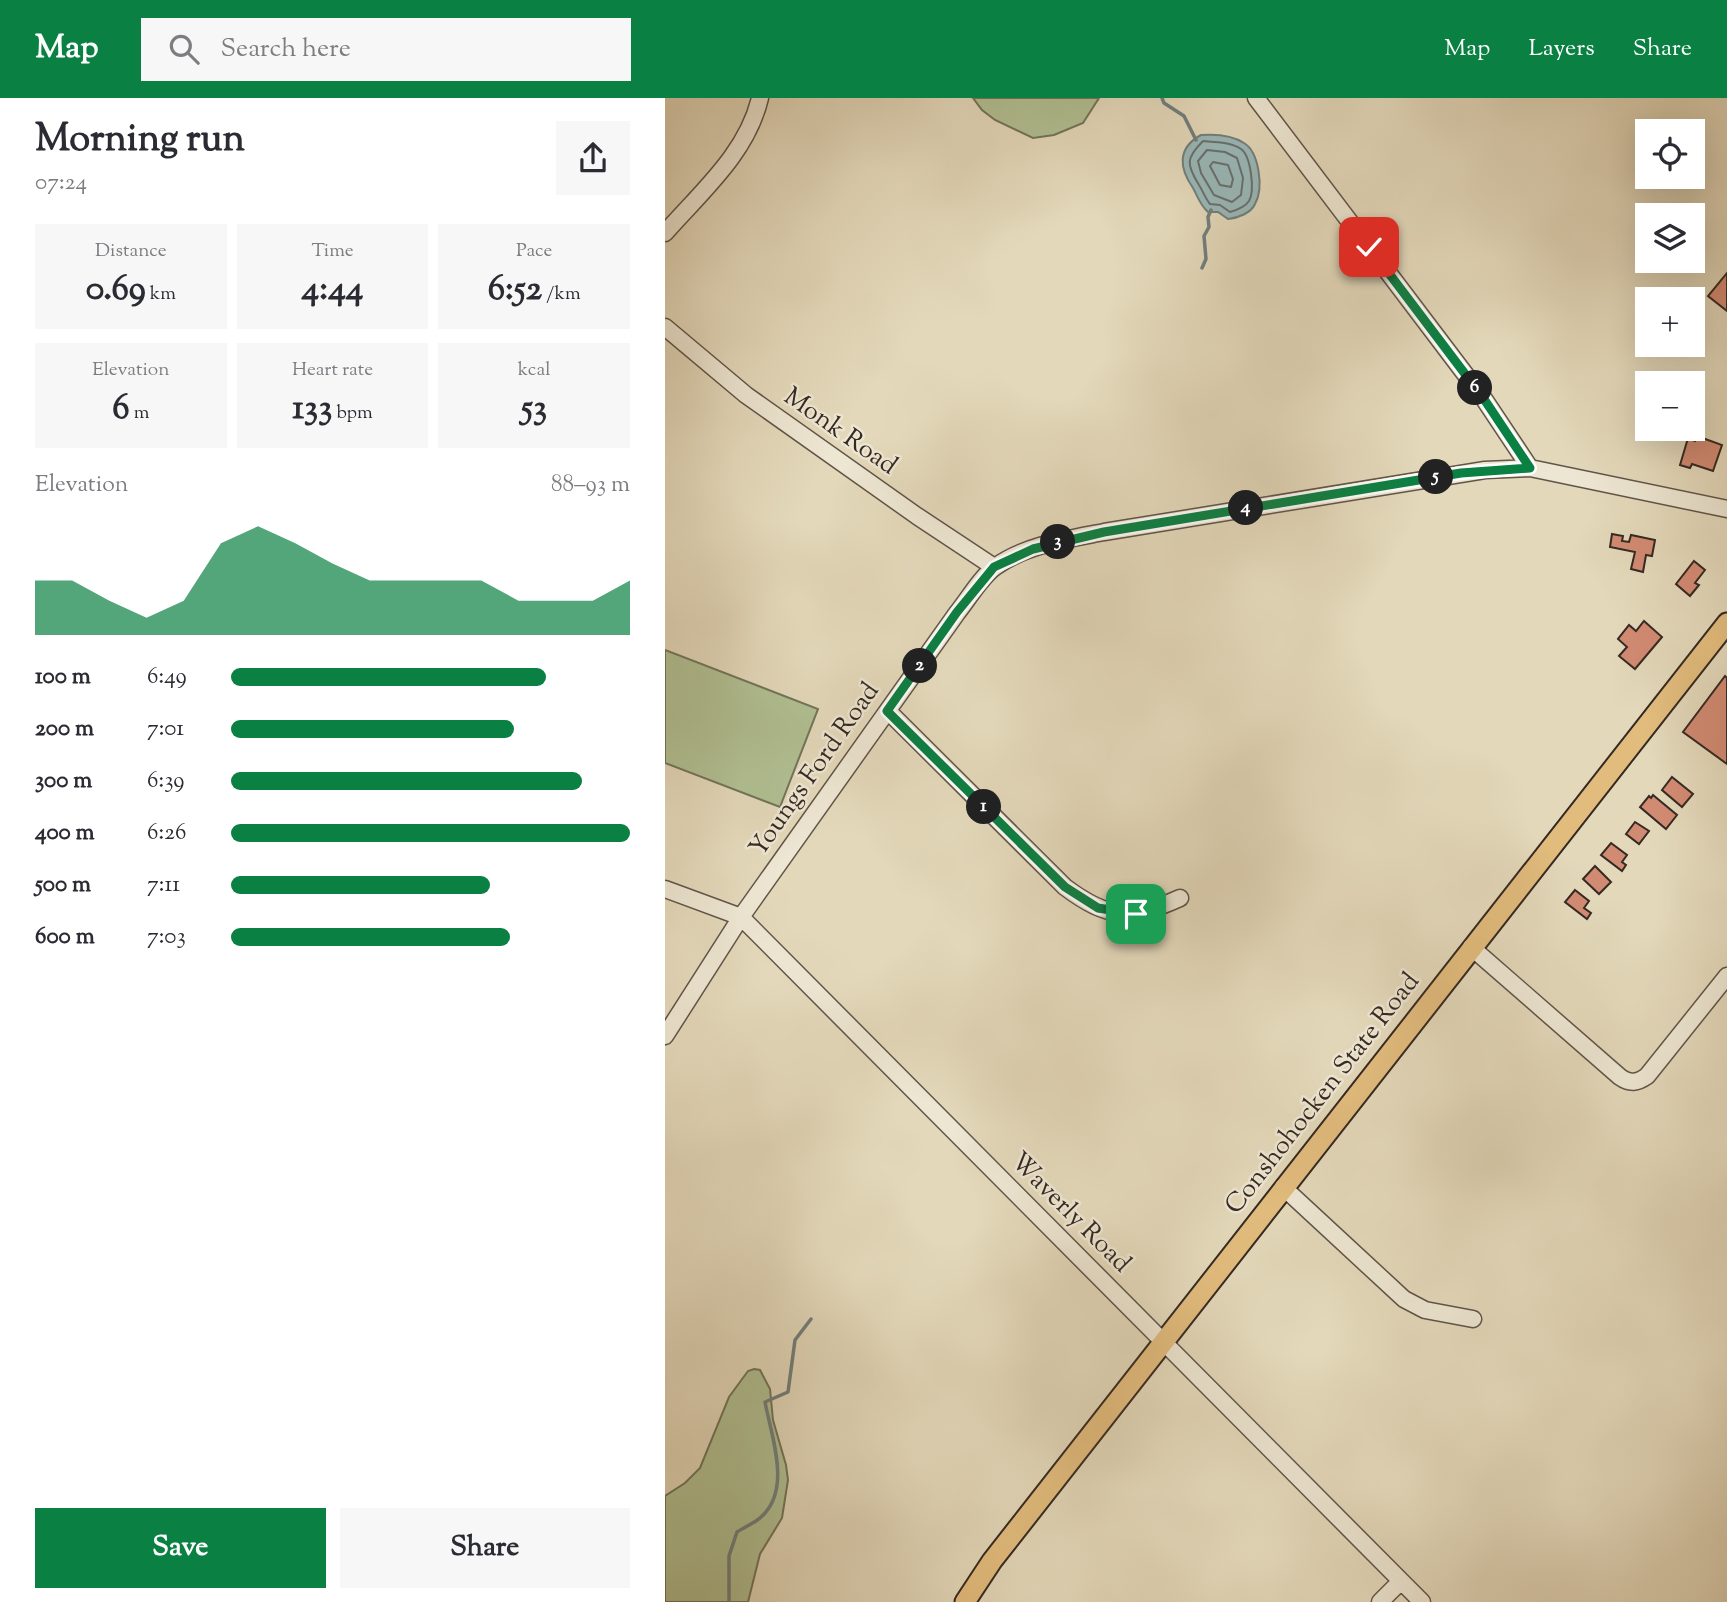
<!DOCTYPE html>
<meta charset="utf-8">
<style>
:root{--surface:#fff;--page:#f7f7f7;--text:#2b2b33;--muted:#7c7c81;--accent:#0b8043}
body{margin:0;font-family:"Sorts Mill Goudy",serif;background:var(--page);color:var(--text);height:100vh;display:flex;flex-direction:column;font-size:26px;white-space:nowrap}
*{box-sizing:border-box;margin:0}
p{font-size:23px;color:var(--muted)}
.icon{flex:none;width:38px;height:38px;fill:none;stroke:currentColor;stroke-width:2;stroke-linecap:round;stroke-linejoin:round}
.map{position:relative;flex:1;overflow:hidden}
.sheet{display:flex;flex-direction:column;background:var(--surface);width:665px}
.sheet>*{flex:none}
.buttons{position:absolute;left:970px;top:21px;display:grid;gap:14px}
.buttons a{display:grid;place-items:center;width:70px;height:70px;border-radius:0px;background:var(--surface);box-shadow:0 7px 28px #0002;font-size:35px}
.pin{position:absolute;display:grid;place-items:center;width:60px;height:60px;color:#fff;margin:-30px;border-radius:14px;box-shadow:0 4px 10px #0006}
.km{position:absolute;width:35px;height:35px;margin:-18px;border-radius:50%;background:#222;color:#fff;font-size:19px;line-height:35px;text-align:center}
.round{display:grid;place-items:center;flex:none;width:74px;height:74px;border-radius:0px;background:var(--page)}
.headline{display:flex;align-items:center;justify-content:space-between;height:119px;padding:0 35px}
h1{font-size:38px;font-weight:800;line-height:52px}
.figures{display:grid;grid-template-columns:repeat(3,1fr);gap:10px;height:119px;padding:7px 35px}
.figures div{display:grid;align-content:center;border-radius:0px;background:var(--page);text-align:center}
.figures b{font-size:35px;font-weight:800}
.figures small{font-size:19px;font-weight:400}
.figures p{font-size:19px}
.chart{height:196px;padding:14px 35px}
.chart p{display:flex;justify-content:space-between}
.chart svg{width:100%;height:126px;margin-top:7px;fill:var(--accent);opacity:.7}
.primary-button{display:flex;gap:14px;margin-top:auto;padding:14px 35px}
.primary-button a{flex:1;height:80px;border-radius:0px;background:var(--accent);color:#fff;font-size:28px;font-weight:800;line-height:80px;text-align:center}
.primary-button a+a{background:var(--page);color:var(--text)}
ul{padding:0 35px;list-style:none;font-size:23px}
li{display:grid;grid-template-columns:112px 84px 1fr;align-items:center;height:52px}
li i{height:18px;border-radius:9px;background:var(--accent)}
header{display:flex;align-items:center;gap:42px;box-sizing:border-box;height:98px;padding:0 35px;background:var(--accent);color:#fff}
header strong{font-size:33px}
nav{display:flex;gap:38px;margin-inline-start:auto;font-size:24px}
.search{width:490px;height:63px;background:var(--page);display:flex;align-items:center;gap:18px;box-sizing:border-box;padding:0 24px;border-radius:0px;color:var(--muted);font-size:26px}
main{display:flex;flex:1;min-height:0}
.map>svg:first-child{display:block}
.green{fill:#b0bf92;stroke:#72745a;stroke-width:2}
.water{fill:#99b8b9;stroke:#717f7d;stroke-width:2}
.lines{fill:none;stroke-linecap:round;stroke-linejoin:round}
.shore{stroke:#67706e;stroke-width:2}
.stream{stroke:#717f7d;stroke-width:3.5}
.building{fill:#d28b73;stroke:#352923;stroke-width:2}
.minor-casing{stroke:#605549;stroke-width:19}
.major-casing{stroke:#352923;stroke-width:23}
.minor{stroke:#ede6d2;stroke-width:16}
.major{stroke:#e2bc7d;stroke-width:19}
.route-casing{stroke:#fff;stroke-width:14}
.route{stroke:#0b8043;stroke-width:9}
.labels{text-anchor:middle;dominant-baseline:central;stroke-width:5;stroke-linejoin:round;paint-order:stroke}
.street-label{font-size:26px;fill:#352923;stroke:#ede6d2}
</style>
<header>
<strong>Map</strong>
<div class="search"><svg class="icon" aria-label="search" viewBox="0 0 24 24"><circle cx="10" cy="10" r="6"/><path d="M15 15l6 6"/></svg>Search here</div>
<nav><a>Map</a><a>Layers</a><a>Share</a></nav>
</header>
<main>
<section class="sheet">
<div class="headline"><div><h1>Morning run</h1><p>07:24</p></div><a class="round"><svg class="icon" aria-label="share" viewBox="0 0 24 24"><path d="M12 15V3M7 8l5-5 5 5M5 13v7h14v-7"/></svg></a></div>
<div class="figures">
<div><p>Distance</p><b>0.69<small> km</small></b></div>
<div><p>Time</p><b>4:44</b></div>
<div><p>Pace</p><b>6:52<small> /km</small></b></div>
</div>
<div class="figures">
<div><p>Elevation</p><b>6<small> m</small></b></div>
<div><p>Heart rate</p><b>133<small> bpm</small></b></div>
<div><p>kcal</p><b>53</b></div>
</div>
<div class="chart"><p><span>Elevation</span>88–93 m</p>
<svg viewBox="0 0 160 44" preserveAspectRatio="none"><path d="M0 44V25L10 25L20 32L30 38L40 32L50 12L60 6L70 12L80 19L90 25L100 25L110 25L120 25L130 32L140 32L150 32L160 25V44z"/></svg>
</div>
<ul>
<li><b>100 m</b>6:49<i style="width:79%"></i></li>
<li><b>200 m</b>7:01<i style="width:71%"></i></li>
<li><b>300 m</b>6:39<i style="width:88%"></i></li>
<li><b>400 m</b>6:26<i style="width:100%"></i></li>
<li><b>500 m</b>7:11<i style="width:65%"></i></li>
<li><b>600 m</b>7:03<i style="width:70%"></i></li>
</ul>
<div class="primary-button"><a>Save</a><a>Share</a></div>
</section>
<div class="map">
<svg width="1062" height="1504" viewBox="0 0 1062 1504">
<rect width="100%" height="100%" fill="#e3d8ba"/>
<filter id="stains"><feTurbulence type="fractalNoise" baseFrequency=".00286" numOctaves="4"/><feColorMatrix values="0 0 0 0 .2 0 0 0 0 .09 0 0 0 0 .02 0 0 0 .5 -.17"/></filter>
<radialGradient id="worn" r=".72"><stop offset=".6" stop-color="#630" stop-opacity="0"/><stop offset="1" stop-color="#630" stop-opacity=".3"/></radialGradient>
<path class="green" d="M308,0h126l-16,25 -29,12 -21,3 -38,-18 -13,-10z
M0,552l153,59 -38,98 -115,-44z
M89,1271l6,1 10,19 3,31 13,45 2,15 -6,38 -22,36 -12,48h-83v-106l20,-13 15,-15 29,-71 19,-26z"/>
<path class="water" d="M536,37c13,-1 31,0 43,8 15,9 20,45 11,61 -4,9 -17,14 -27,15l-10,-7h-10c-8,-7 -10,-15 -15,-24 -14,-20 -16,-40 8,-53z"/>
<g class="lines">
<path class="shore" d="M538,43c11,1 28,1 38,8 10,7 14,42 8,52 -4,6 -12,9 -19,11l-10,-7 -10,-1c-5,-6 -7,-13 -11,-19 -13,-21 -13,-27 4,-44z
M542,52l18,2 12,6 6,20 -2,17 -9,7 -18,-7 -13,-22 -3,-12z
M548,64l15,3 5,14 -2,8 -11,-2 -10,-19z"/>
<path class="stream" d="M497,0l2,5 20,13 12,24
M537,170l4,-9 -2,-23 5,-9 -1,-10 3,-7
M64,1504v-46l8,-24c6,-4 13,-7 19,-11 38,-26 16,-82 9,-119l23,-10 7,-52 16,-21"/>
</g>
<path class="building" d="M1062,175v38l-19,-15z
M1032,338l25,9 -9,26 -21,-7 -2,4 -10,-3 8,-27 7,3z
M947,436l11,2 -1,5 7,1 2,-7 24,5 -3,16 -6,-1 -3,17 -12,-3 4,-17 -25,-5z
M1029,463l11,9 -10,13 4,2 -9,11 -14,-12z
M979,523l18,16 -27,32 -16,-13 8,-9 -9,-8 11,-14 7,6z
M1060,578l2,2v86l-44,-32z
M1007,679l21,17 -11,13 -20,-17z
M988,697l24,20 -11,14 -26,-22 9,-11 2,2z
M970,724l14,9 -10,13 -13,-10z
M946,745l16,12 -5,7 4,3 -4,6 -21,-16z
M930,768l16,16 -12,12 -16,-15z
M910,792l14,11 -5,7 7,5 -4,6 -22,-17z"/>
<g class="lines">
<defs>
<path id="minor" d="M591,0l228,301 46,69
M0,135c37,-42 82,-80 95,-135
M0,229l81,68 171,121 77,51
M223,613l177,176c44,33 66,33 115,11
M0,791l76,28 681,685
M806,849l149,130c10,7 17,6 27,-1l80,-100
M0,938l76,-119 216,-304c12,-15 24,-36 38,-46 30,-22 73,-28 109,-35l381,-62 45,-2 197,41
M618,1089l121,112 21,11 48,9
M715,1504l21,-21"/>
<path id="major" d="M300,1504l27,-41 735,-938"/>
</defs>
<use href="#minor" class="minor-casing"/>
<use href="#major" class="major-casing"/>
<use href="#minor" class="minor"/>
<use href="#major" class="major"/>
</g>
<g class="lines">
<defs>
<path id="route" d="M471,816l-38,-6 -33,-21 -178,-176 70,-99 37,-45 39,-18 71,-17 357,-59 69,-5 -46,-69 -115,-152"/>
</defs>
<use href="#route" class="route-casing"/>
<use href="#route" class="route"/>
</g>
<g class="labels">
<g class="street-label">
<text transform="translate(175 334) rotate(35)">Monk Road</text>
<text transform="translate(150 672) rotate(-55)">Youngs Ford Road</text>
<text transform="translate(658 996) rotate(-52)">Conshohocken State Road</text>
<text transform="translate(405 1115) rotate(45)">Waverly Road</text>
</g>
</g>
<rect width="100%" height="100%" filter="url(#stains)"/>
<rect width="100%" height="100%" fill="url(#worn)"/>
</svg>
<div class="buttons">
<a><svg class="icon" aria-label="locate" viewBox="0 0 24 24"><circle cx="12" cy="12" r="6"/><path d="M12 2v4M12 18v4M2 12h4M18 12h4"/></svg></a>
<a><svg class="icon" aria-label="layers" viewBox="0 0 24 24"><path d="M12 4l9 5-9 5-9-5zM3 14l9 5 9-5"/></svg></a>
<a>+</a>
<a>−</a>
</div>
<div class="pin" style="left:471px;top:816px;background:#1e9e55"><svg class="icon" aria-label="arrive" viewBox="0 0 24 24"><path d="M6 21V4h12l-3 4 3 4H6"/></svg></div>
<div class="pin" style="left:704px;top:149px;background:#d93025"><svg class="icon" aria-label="check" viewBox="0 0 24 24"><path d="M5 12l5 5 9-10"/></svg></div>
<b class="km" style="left:319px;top:709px">1</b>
<b class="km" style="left:255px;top:568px">2</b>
<b class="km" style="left:393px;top:444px">3</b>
<b class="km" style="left:581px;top:410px">4</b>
<b class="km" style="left:771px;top:379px">5</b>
<b class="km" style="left:810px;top:290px">6</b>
</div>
</main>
